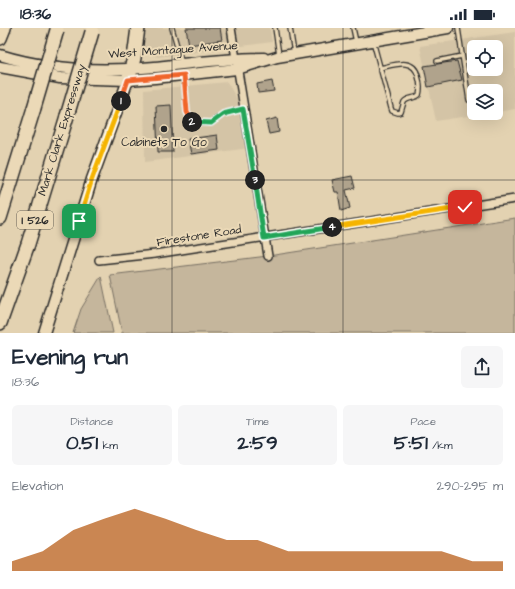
<!DOCTYPE html>
<meta charset="utf-8">
<style>
:root{--surface:#fff;--page:#f6f6f7;--text:#1f2937;--muted:#747a83;--accent:#b45309}
body{margin:0;font-family:"Architects Daughter",sans-serif;background:var(--page);color:var(--text);height:100vh;display:flex;flex-direction:column;font-size:15px;white-space:nowrap}
*{box-sizing:border-box;margin:0}
p{font-size:13px;color:var(--muted)}
.icon{flex:none;width:22px;height:22px;fill:none;stroke:currentColor;stroke-width:2;stroke-linecap:round;stroke-linejoin:round}
.map{position:relative;height:305px;overflow:hidden}
.drawer{display:flex;flex-direction:column;background:var(--surface);flex:1}
.drawer>*{flex:none}
.tools{position:absolute;left:467px;top:12px;display:grid;gap:8px}
.tools a{display:grid;place-items:center;width:36px;height:36px;border-radius:6px;background:var(--surface);box-shadow:0 4px 16px #0002;font-size:20px}
.pin{position:absolute;display:grid;place-items:center;width:34px;height:34px;color:#fff;margin:-17px;border-radius:8px;box-shadow:0 2px 6px #0006}
.km{position:absolute;width:20px;height:20px;margin:-10px;border-radius:50%;background:#222;color:#fff;font-size:11px;line-height:20px;text-align:center}
.round{display:grid;place-items:center;flex:none;width:42px;height:42px;border-radius:6px;background:var(--page)}
.summary{display:flex;align-items:center;justify-content:space-between;height:68px;padding:0 12px}
h1{font-size:22px;font-weight:700;line-height:30px}
.metrics{display:grid;grid-template-columns:repeat(3,1fr);gap:6px;height:68px;padding:4px 12px}
.metrics div{display:grid;align-content:center;border-radius:6px;background:var(--page);text-align:center}
.metrics b{font-size:20px;font-weight:700}
.metrics small{font-size:11px;font-weight:400}
.metrics p{font-size:11px}
.chart{height:112px;padding:8px 12px}
.chart p{display:flex;justify-content:space-between}
.chart svg{width:100%;height:72px;margin-top:4px;fill:var(--accent);opacity:.7}
.status{display:flex;justify-content:space-between;align-items:center;height:28px;padding:0 20px;background:var(--surface);direction:ltr}
.status svg{height:11px;fill:currentColor}
.map>svg:first-child{display:block}
.built{fill:#d4c4a6;fill-rule:evenodd}
.green{fill:#c5b69c;stroke:#787064}
.building{fill:#b0a38c;stroke:#2b2b2b}
.lines{fill:none;stroke-linecap:round;stroke-linejoin:round}
.lane-casing{stroke:#2b2b2b;stroke-width:6}
.street-casing{stroke:#2b2b2b;stroke-width:10}
.secondary-casing{stroke:#2b2b2b;stroke-width:13}
.highway-casing{stroke:#2b2b2b;stroke-width:16}
.lane{stroke:#ebd9b7;stroke-width:3.5}
.street{stroke:#ebd9b7;stroke-width:7}
.secondary{stroke:#ebd9b7;stroke-width:10}
.highway{stroke:#ebd9b7;stroke-width:13}
.highway-bridge-casing{stroke:#2b2b2b;stroke-width:16;stroke-linecap:butt}
.highway-bridge{stroke:#ebd9b7;stroke-width:13}
.split-1-casing{stroke:#fff;stroke-width:8}
.split-2-casing{stroke:#fff;stroke-width:8}
.split-3-casing{stroke:#fff;stroke-width:8}
.split-4-casing{stroke:#fff;stroke-width:8}
.split-5-casing{stroke:#fff;stroke-width:8}
.split-1{stroke:#f5b400;stroke-width:5}
.split-2{stroke:#f0652b;stroke-width:5}
.split-3{stroke:#22a559;stroke-width:5}
.split-4{stroke:#22a559;stroke-width:5}
.split-5{stroke:#f5b400;stroke-width:5}
.grid{fill:none;stroke:#2b2b2b;stroke-width:1;stroke-opacity:0.55}
.poi-dot{fill:#2b2b2b;stroke:#ebd9b7;stroke-width:1.5}
.labels{text-anchor:middle;dominant-baseline:central;stroke-width:4;stroke-linejoin:round;paint-order:stroke}
.shield{fill:#ebd9b7;stroke:#655f55;stroke-width:1}
.shield-label{font-size:11px;font-weight:bold;fill:#2b2b2b}
.street-label{font-size:12px;fill:#2b2b2b;stroke:#ebd9b7}
.poi-label{font-size:12px;fill:#2b2b2b;stroke:#ebd9b7}
</style>
<div class="status"><b>18:36</b><svg viewBox="0 0 49 12"><path d="M0 12V9h3v3zM5 12V6h3v6zM10 12V3h3v9zM15 12V0h3v12zM26 1h20v11H26zM47 4h2v5h-2z"/></svg></div>
<div class="map">
<svg width="515" height="305" viewBox="0 0 515 305">
<rect width="100%" height="100%" fill="#e3d2b1"/>
<filter id="ink" filterUnits="userSpaceOnUse"><feTurbulence type="fractalNoise" baseFrequency=".025" numOctaves="2"/><feDisplacementMap in="SourceGraphic" scale="8" xChannelSelector="R" yChannelSelector="G"/><feConvolveMatrix kernelMatrix="1 2 1 2 8 2 1 2 1" color-interpolation-filters="sRGB"/></filter>
<g filter="url(#ink)">
<path class="built" d="M144,0h126l2,14 -114,15 -8,-3 -5,-5 -3,-5z
M515,4v77l-19,3v-21h-22v22h13l-51,8 -16,-75zM474,19h22v22h-22z
M227,54l16,27 6,39 -104,14 -1,-72z"/>
<path class="green" d="M515,190v115h-393l-12,-58 158,-19z
M101,248l12,57h-40l8,-24z"/>
<path class="building" d="M186,0h34l2,12 -33,5z
M457,33l5,19 -34,7 -4,-21z
M272,53l2,10 -16,2 -1,-9z
M171,77l2,47h-15l-2,-46z
M277,90l2,14 -10,2 -3,-13z
M217,107l2,15 -28,4 -3,-15z
M352,148l3,12 -9,2 4,18 -9,3 -3,-19h-3l-3,-12z"/>
<g class="lines">
<defs>
<path id="lane" d="M172,0l10,36
M275,0l4,27
M290,0l4,25
M353,0l3,14
M458,0l11,72
M373,13l18,67 1,3 6,2 3,-1c1,-3 2,-7 3,-10 3,-5 11,-3 15,-7 2,-7 1,-13 -1,-19 -4,-19 -24,-11 -38,-8
M437,33l25,-5
M184,48l3,36 6,11h18l12,-9 20,-5"/>
<path id="street" d="M231,0l37,228
M99,232l56,-6 360,-55"/>
<path id="secondary" d="M0,27c48,15 104,17 155,12 36,-4 72,-9 109,-9
M0,39l60,11 68,2 27,-2 82,-9 40,-12 171,-29
M44,305l48,-154 36,-99"/>
<path id="highway" d="M0,10l4,-10
M128,52l6,-22 4,-30
M0,190l34,-110
M0,295l28,-79 39,-128"/>
</defs>
<use href="#lane" class="lane-casing"/>
<use href="#street" class="street-casing"/>
<use href="#secondary" class="secondary-casing"/>
<use href="#highway" class="highway-casing"/>
<use href="#lane" class="lane"/>
<use href="#street" class="street"/>
<use href="#secondary" class="secondary"/>
<use href="#highway" class="highway"/>
<defs>
<path id="highway-bridge" d="M34,80l23,-78
M67,88l25,-84"/>
</defs>
<use href="#highway-bridge" class="highway-bridge-casing"/>
<use href="#highway-bridge" class="highway-bridge"/>
</g>
</g>
<g class="lines" filter="url(#ink)">
<defs>
<path id="split-1" d="M79,193l13,-42 29,-78"/>
<path id="split-2" d="M121,73l7,-21 56,-5 3,37 5,10"/>
<path id="split-3" d="M192,94l19,1 12,-9 20,-5 12,71"/>
<path id="split-4" d="M255,152l9,58 68,-11"/>
<path id="split-5" d="M332,199l133,-20"/>
</defs>
<use href="#split-1" class="split-1-casing"/>
<use href="#split-2" class="split-2-casing"/>
<use href="#split-3" class="split-3-casing"/>
<use href="#split-4" class="split-4-casing"/>
<use href="#split-5" class="split-5-casing"/>
<use href="#split-1" class="split-1"/>
<use href="#split-2" class="split-2"/>
<use href="#split-3" class="split-3"/>
<use href="#split-4" class="split-4"/>
<use href="#split-5" class="split-5"/>
</g>
<path class="grid" d="M172,0v305M343,0v305M0,152h515"/>
<circle class="poi-dot" cx="164" cy="101" r="4"/>
<g class="labels">
<rect class="shield" x="17" y="183" width="36" height="18" rx="3"/>
<g class="shield-label">
<text x="35" y="192">I 526</text>
</g>
<g class="street-label">
<text transform="translate(173 22) rotate(-4)">West Montague Avenue</text>
<text transform="translate(62 102) rotate(-73)">Mark Clark Expressway</text>
<text transform="translate(199 208) rotate(-9)">Firestone Road</text>
</g>
<g class="poi-label">
<text x="164" y="114">Cabinets To Go</text>
</g>
</g>
</svg>
<div class="tools">
<a><svg class="icon" aria-label="locate" viewBox="0 0 24 24"><circle cx="12" cy="12" r="6"/><path d="M12 2v4M12 18v4M2 12h4M18 12h4"/></svg></a>
<a><svg class="icon" aria-label="layers" viewBox="0 0 24 24"><path d="M12 4l9 5-9 5-9-5zM3 14l9 5 9-5"/></svg></a>
</div>
<div class="pin" style="left:79px;top:193px;background:#1e9e55"><svg class="icon" aria-label="arrive" viewBox="0 0 24 24"><path d="M6 21V4h12l-3 4 3 4H6"/></svg></div>
<div class="pin" style="left:465px;top:179px;background:#d93025"><svg class="icon" aria-label="check" viewBox="0 0 24 24"><path d="M5 12l5 5 9-10"/></svg></div>
<b class="km" style="left:121px;top:73px">1</b>
<b class="km" style="left:192px;top:94px">2</b>
<b class="km" style="left:255px;top:152px">3</b>
<b class="km" style="left:332px;top:199px">4</b>
</div>
<section class="drawer">
<div class="summary"><div><h1>Evening run</h1><p>18:36</p></div><a class="round"><svg class="icon" aria-label="share" viewBox="0 0 24 24"><path d="M12 15V3M7 8l5-5 5 5M5 13v7h14v-7"/></svg></a></div>
<div class="metrics">
<div><p>Distance</p><b>0.51<small> km</small></b></div>
<div><p>Time</p><b>2:59</b></div>
<div><p>Pace</p><b>5:51<small> /km</small></b></div>
</div>
<div class="chart"><p><span>Elevation</span>290–295 m</p>
<svg viewBox="0 0 160 44" preserveAspectRatio="none"><path d="M0 44V38L10 32L20 19L30 12L40 6L50 12L60 19L70 25L80 25L90 32L100 32L110 32L120 32L130 32L140 32L150 38L160 38V44z"/></svg>
</div>
</section>
